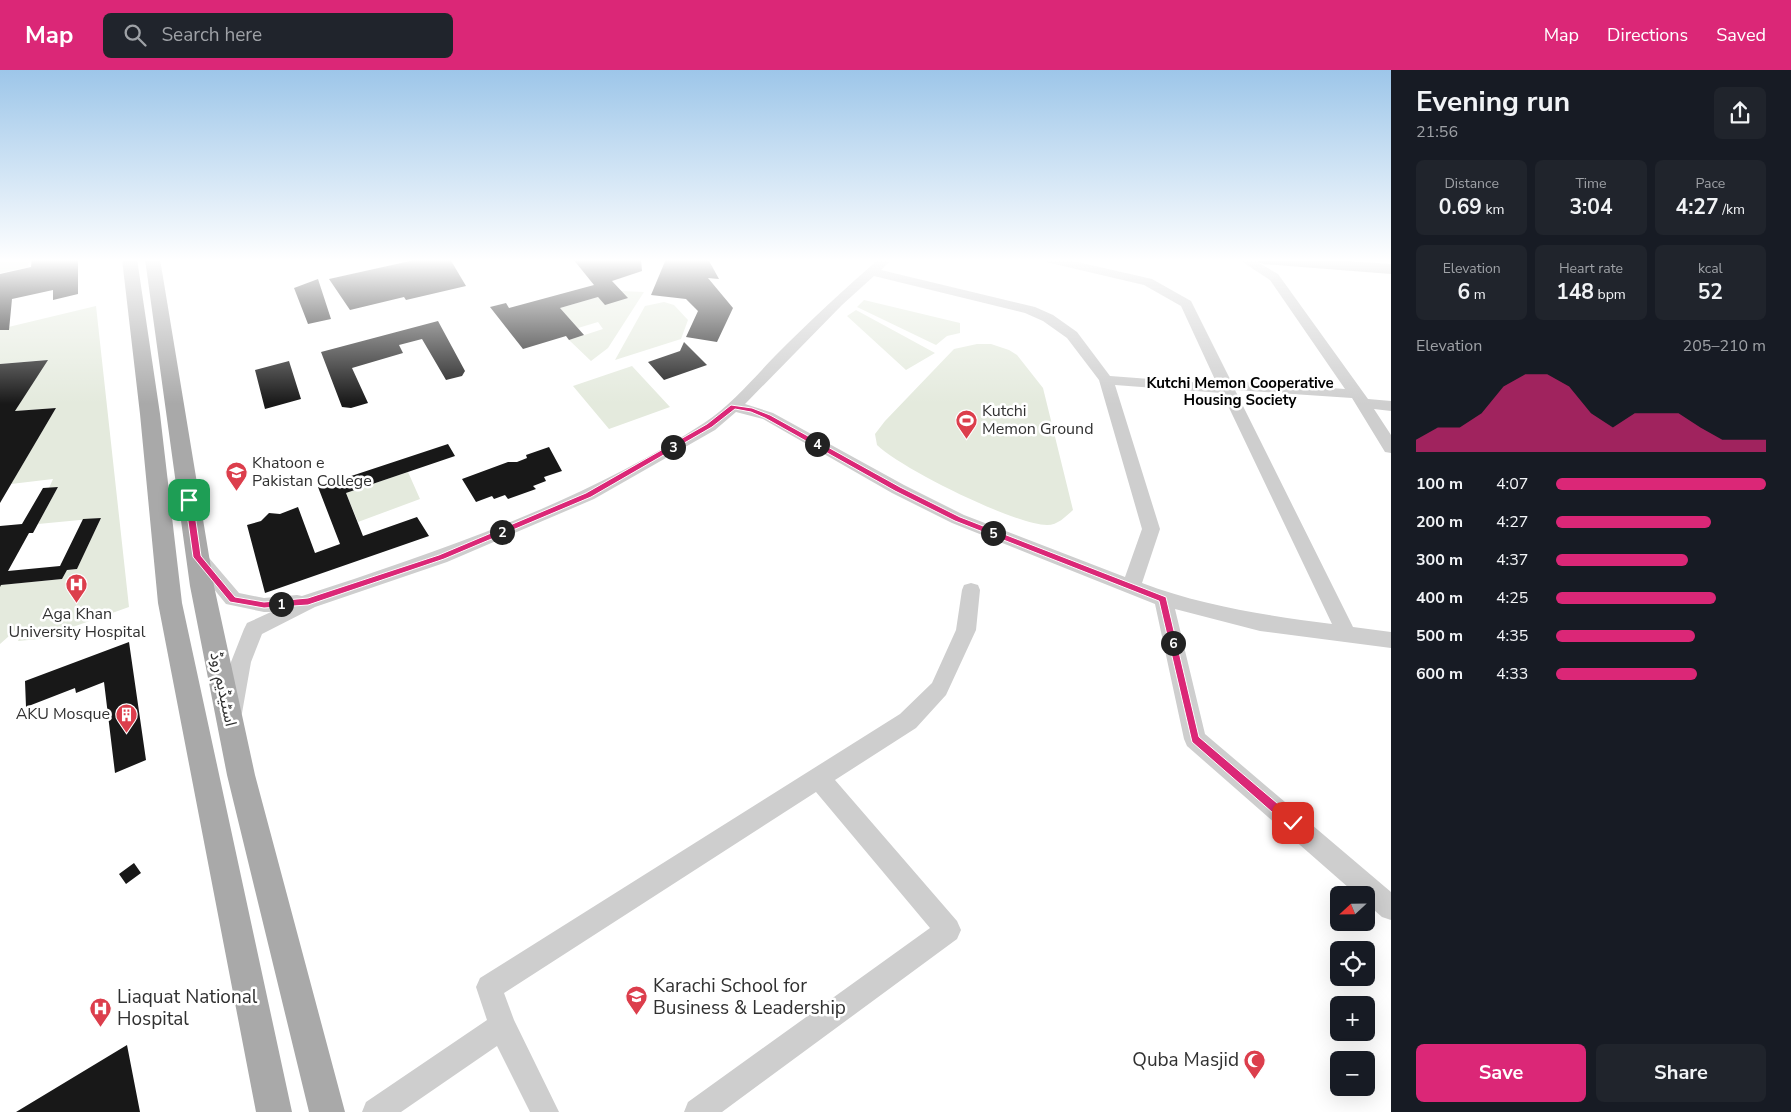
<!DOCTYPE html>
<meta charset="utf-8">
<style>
:root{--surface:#171b24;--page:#20242c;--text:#f1f3f6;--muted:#9ea1a6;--accent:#db2777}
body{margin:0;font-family:"Nunito Sans","Noto Sans Arabic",sans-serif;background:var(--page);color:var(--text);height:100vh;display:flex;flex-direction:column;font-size:19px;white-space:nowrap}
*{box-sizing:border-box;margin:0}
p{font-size:16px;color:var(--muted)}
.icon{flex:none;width:28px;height:28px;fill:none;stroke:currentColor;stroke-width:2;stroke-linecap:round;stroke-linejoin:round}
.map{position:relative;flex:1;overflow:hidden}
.drawer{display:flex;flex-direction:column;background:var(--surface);width:400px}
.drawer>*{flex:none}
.needle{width:32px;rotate:248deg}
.tools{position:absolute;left:1330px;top:816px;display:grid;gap:10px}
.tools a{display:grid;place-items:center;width:45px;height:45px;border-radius:8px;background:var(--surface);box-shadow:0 5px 20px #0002;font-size:25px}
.pin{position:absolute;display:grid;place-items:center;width:42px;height:42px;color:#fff;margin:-21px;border-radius:10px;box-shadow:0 2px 8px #0006}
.km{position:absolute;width:25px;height:25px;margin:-12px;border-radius:50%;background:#222;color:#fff;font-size:14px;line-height:25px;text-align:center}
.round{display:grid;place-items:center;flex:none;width:52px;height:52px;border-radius:8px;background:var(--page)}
.summary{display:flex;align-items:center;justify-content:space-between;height:85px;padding:0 25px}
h1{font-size:28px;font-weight:700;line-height:38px}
.stats{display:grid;grid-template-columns:repeat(3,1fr);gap:8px;height:85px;padding:5px 25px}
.stats div{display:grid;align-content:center;border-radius:8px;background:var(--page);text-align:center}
.stats b{font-size:21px;font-weight:700}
.stats small{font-size:14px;font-weight:400}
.stats p{font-size:14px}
.chart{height:140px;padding:10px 25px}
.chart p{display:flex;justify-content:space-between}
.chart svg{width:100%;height:90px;margin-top:5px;fill:var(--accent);opacity:.7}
.button{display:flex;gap:10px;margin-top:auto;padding:10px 25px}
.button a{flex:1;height:58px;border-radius:8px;background:var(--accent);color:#fff;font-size:20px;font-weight:700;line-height:58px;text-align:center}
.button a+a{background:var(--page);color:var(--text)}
ul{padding:0 25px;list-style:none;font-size:16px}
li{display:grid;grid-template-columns:80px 60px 1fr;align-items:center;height:38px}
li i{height:12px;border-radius:6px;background:var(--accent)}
header{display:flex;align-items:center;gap:30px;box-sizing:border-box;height:70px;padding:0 25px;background:var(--accent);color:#fff}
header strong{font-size:24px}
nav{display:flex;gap:28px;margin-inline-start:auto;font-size:18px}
.search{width:350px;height:45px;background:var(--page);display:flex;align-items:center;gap:12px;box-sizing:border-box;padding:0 18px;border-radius:8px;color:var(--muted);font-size:19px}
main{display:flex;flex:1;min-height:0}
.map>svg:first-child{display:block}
.green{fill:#e4eadd}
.building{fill:#181818}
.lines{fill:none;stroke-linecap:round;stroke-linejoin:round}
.minor{fill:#cecece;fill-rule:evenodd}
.major{fill:#a9a9a9;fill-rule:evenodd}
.route{fill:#db2777;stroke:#fff}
.labels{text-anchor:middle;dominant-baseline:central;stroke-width:5;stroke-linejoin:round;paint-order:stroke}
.far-neighbourhood-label{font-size:15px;font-weight:bold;fill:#000;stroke:#fff}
.poi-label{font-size:16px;fill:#313131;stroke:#fff;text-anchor:start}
.street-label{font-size:16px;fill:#313131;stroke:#fff}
.near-poi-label{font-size:19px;fill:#313131;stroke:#fff;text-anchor:start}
</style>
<header>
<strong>Map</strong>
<div class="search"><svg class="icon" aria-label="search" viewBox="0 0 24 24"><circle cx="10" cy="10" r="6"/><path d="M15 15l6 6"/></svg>Search here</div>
<nav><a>Map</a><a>Directions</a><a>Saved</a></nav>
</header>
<main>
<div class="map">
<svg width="1391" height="1042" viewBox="0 0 1391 1042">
<rect width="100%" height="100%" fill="#fff"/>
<path class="green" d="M0,189h29l-1,8 -28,6z
M621,221l23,1 -36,56 -17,13 -22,-21 34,-11 -5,-7 -20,6 -18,-20 38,-11 7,7z
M864,230l96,23v10l-13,3 -11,9 -79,-38z
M664,232l10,3 14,15 -7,19 -66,21 30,-54z
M96,236l33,301 -90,32 -21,2 5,-11 -6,-1 -17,15v-59l62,-6 5,-9 10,-1 24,-51 -63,6 20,-37 -9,1 4,-9 -42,5 45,-76 -41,3 32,-51 -47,4v-35z
M856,240l79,43 -29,17 -59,-54z
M977,274h14l18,6 8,5 26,33 30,122c-8,7 -15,15 -26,15 -34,-1 -145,-56 -170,-80l-2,-11 10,-13 69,-72z
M632,296l38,41 -61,22 -36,-43z
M408,402l12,27 -62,23 -12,-29z"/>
<path class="building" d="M32,189h46v35l-25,6v-10l-41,9 -3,31h-9v-56l31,-7z
M419,189h31l16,27 -60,14 -2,-3 -54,13 -21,-31z
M573,189h68l1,12 -30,10 16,17 -23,7 -7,-8 -38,11 24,27 -15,5 -3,-4 -43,13 -33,-42 16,-4 3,5 85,-23z
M666,189h42l11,20 -11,-1 25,30 -16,34 -31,-5 12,-26 -12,-12 -35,-4z
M318,209l13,40 -23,5 -14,-36z
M438,251l27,50 -3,5 -16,4 -24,-41 -23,6 4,8 -51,15 16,35 -17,5 -9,-1 -21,-55z
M684,272l23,23 -43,15 -16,-18 32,-11z
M48,290l-33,51 41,-3 -56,95v-139z
M289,291l12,38 -36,10 -10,-39z
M448,374l7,12 -109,37 17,43 54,-19 12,19 -164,57 -18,-68 14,-4 8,-8 11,1 18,-7 17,46 25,-9 -22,-57z
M549,377l13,24 -18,6 2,4 -13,5 3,3 -28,10 -3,-4 -11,4 -2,-3 -16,6 -14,-23 46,-17h9l10,-4 -1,-3z
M58,417l-25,46h-4l-21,38 52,-5 23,-47 18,-1 -24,51 -10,1 -5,9 -61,6 -1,2v-61l22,-2 21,-36z
M129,572l17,118 -31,13 -11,-91 -28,11 -1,-5 -49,19 -1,-26z
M134,793l7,10 -15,11 -7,-10z
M127,975l13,67h-124z"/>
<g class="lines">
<path class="minor" d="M879,189h13l-11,11 154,37 18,8 24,17 33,44 107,8 -36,-78 -37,-21 -98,-23 -2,-3h20l88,20 39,22 40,80 114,8 -75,-109 -32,-21h14l26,15 90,125 23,2v10l-17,-2 17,26v18l-6,-1 -33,-54 -117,-8 118,237 38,5v16l-131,-17 -85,-22 30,125 186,158v28l-9,-3 -16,-14v-8h-9l-170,-149 -3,-7 -29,-135 -203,-81 -60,-30 -129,-74 -27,-7 -21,18 -121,69 -147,63 -132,45 -53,27 -11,28 -9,51 -4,7 -7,2 -7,-2 -4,-7 11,-51 13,-33 3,-6 24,-11h-7l-38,-8 -34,-42 -3,-5 3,-5 6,-2 6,2 35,41 25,5 33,-3 5,1c138,-45 280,-93 402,-173 27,-18 49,-44 71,-67 34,-34 69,-67 104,-97zM874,206l151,37 18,8 24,17 32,42 43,149 -17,48 -161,-62 -60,-30 -131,-72 -28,-9 97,-99zM1115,315l107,8 110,231c-64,-8 -129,-18 -190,-41l18,-54z
M971,513l7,2 2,5 -4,40 -30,65 -30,33 -81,52 122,141 4,9 -4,9 -235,173h-38l4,-10 242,-174 -114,-136 -312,201 10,27 45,92h-29l-33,-66 -96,66h-39l4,-10 121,-82 -11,-33 4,-9 420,-264 32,-31 24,-53 6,-40 2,-5z"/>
<path class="major" d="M122,189h15l23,155 22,189 110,509h-36l-98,-509 -18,-189z
M145,189h15l54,327 41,189 90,337h-36l-82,-337 -37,-189z
M1255,189h63l73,5v10l-128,-10 -5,-2z"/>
</g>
<linearGradient id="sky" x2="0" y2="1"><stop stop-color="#9dc6e9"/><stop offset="0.57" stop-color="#fff"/><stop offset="1" stop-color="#fff" stop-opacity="0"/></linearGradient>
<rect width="1391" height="334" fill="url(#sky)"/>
<path class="route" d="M731,335l21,3 18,7 130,72 60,30 206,80 33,140 98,83v7h-8l-97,-85 -33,-141 -204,-80 -60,-30 -130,-73 -14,-6 -16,-3 -23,18 -121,70 -147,62 -136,46 -44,3 -34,-6 -37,-45 -8,-57 4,-3 4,3 8,56 34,41 29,5 44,-4 131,-43 147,-62 121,-69z"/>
<defs>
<symbol id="stadium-pin" viewBox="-11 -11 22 30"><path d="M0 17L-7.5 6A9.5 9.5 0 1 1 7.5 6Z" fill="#dc3e4c" stroke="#fff"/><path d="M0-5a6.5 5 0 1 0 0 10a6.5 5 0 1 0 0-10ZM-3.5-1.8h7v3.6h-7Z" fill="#fff"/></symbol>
<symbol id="university-pin" viewBox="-11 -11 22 30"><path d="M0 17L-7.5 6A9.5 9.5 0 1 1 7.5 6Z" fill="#dc3e4c" stroke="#fff"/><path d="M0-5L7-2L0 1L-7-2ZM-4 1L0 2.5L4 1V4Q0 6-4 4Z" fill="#fff"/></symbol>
<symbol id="hospital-pin" viewBox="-11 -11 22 30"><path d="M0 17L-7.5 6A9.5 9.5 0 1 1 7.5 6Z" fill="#dc3e4c" stroke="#fff"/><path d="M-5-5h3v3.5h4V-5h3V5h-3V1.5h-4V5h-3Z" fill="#fff"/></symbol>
<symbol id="building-pin" viewBox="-11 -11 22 30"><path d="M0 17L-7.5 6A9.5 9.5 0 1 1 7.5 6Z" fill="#dc3e4c" stroke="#fff"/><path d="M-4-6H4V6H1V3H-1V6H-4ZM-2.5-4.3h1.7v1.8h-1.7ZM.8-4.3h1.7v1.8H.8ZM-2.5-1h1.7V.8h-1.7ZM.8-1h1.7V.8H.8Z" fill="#fff"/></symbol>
<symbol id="school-pin" viewBox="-11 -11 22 30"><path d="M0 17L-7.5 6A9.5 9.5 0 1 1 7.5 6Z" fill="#dc3e4c" stroke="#fff"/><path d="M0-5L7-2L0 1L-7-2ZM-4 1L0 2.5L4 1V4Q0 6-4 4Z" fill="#fff"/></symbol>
<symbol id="mosque-pin" viewBox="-11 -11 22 30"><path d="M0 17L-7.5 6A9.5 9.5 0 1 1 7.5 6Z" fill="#dc3e4c" stroke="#fff"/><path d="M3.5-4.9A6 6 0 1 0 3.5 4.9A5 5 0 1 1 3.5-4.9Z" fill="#fff"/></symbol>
</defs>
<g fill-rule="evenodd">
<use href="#stadium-pin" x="954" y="338" width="25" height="34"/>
<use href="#university-pin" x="224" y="390" width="25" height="34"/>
<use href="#hospital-pin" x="64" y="502" width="25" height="34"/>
<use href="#building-pin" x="114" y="632" width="25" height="34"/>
<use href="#school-pin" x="624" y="914" width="25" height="34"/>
<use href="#hospital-pin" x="88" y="926" width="25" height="34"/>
<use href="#mosque-pin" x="1242" y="978" width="25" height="34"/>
</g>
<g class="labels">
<g class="far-neighbourhood-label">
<text x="1240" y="313">Kutchi Memon Cooperative<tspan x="1240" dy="17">Housing Society</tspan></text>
</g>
<g class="poi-label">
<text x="982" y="341">Kutchi<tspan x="982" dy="18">Memon Ground</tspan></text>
<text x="252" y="393">Khatoon e<tspan x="252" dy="18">Pakistan College</tspan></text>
<text x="77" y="544" text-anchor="middle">Aga Khan<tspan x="77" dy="18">University Hospital</tspan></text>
<text x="110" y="644" text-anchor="end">AKU Mosque</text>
</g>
<g class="street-label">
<text transform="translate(223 619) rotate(78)">اسٹیڈیم روڈ</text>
</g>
<g class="near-poi-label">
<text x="653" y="916">Karachi School for<tspan x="653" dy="22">Business &amp; Leadership</tspan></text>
<text x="117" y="927">Liaquat National<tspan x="117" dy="22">Hospital</tspan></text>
<text x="1239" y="990" text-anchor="end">Quba Masjid</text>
</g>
</g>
</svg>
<div class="tools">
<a><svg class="needle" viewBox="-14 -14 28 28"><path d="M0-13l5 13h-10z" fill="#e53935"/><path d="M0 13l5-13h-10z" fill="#9ea1a6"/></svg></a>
<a><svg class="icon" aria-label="locate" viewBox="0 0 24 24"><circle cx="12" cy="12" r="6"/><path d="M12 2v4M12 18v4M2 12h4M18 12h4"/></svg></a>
<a>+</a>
<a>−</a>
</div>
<div class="pin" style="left:189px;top:430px;background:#1e9e55"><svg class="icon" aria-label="arrive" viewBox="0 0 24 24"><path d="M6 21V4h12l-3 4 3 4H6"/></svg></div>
<div class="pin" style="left:1293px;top:753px;background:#d93025"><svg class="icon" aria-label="check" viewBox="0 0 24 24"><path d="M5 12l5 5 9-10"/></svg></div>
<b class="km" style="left:281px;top:534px">1</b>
<b class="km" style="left:502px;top:462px">2</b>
<b class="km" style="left:673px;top:377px">3</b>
<b class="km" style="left:817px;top:374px">4</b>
<b class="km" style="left:993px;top:463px">5</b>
<b class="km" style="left:1173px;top:573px">6</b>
</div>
<section class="drawer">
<div class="summary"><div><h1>Evening run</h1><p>21:56</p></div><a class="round"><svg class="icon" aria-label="share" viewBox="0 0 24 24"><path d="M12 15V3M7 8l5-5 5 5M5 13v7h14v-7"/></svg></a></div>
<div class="stats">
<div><p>Distance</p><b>0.69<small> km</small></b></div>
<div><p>Time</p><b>3:04</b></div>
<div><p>Pace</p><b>4:27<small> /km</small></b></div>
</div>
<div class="stats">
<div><p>Elevation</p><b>6<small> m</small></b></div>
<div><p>Heart rate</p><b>148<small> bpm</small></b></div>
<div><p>kcal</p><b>52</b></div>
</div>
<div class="chart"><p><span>Elevation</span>205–210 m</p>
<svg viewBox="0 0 160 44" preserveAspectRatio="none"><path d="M0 44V38L10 32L20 32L30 25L40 12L50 6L60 6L70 12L80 25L90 32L100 25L110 25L120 25L130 32L140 38L150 38L160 38V44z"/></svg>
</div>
<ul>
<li><b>100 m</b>4:07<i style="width:100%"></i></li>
<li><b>200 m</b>4:27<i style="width:74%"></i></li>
<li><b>300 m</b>4:37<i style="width:63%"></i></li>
<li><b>400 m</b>4:25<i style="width:76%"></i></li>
<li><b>500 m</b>4:35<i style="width:66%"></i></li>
<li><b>600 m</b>4:33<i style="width:67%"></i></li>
</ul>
<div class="button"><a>Save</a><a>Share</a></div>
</section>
</main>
